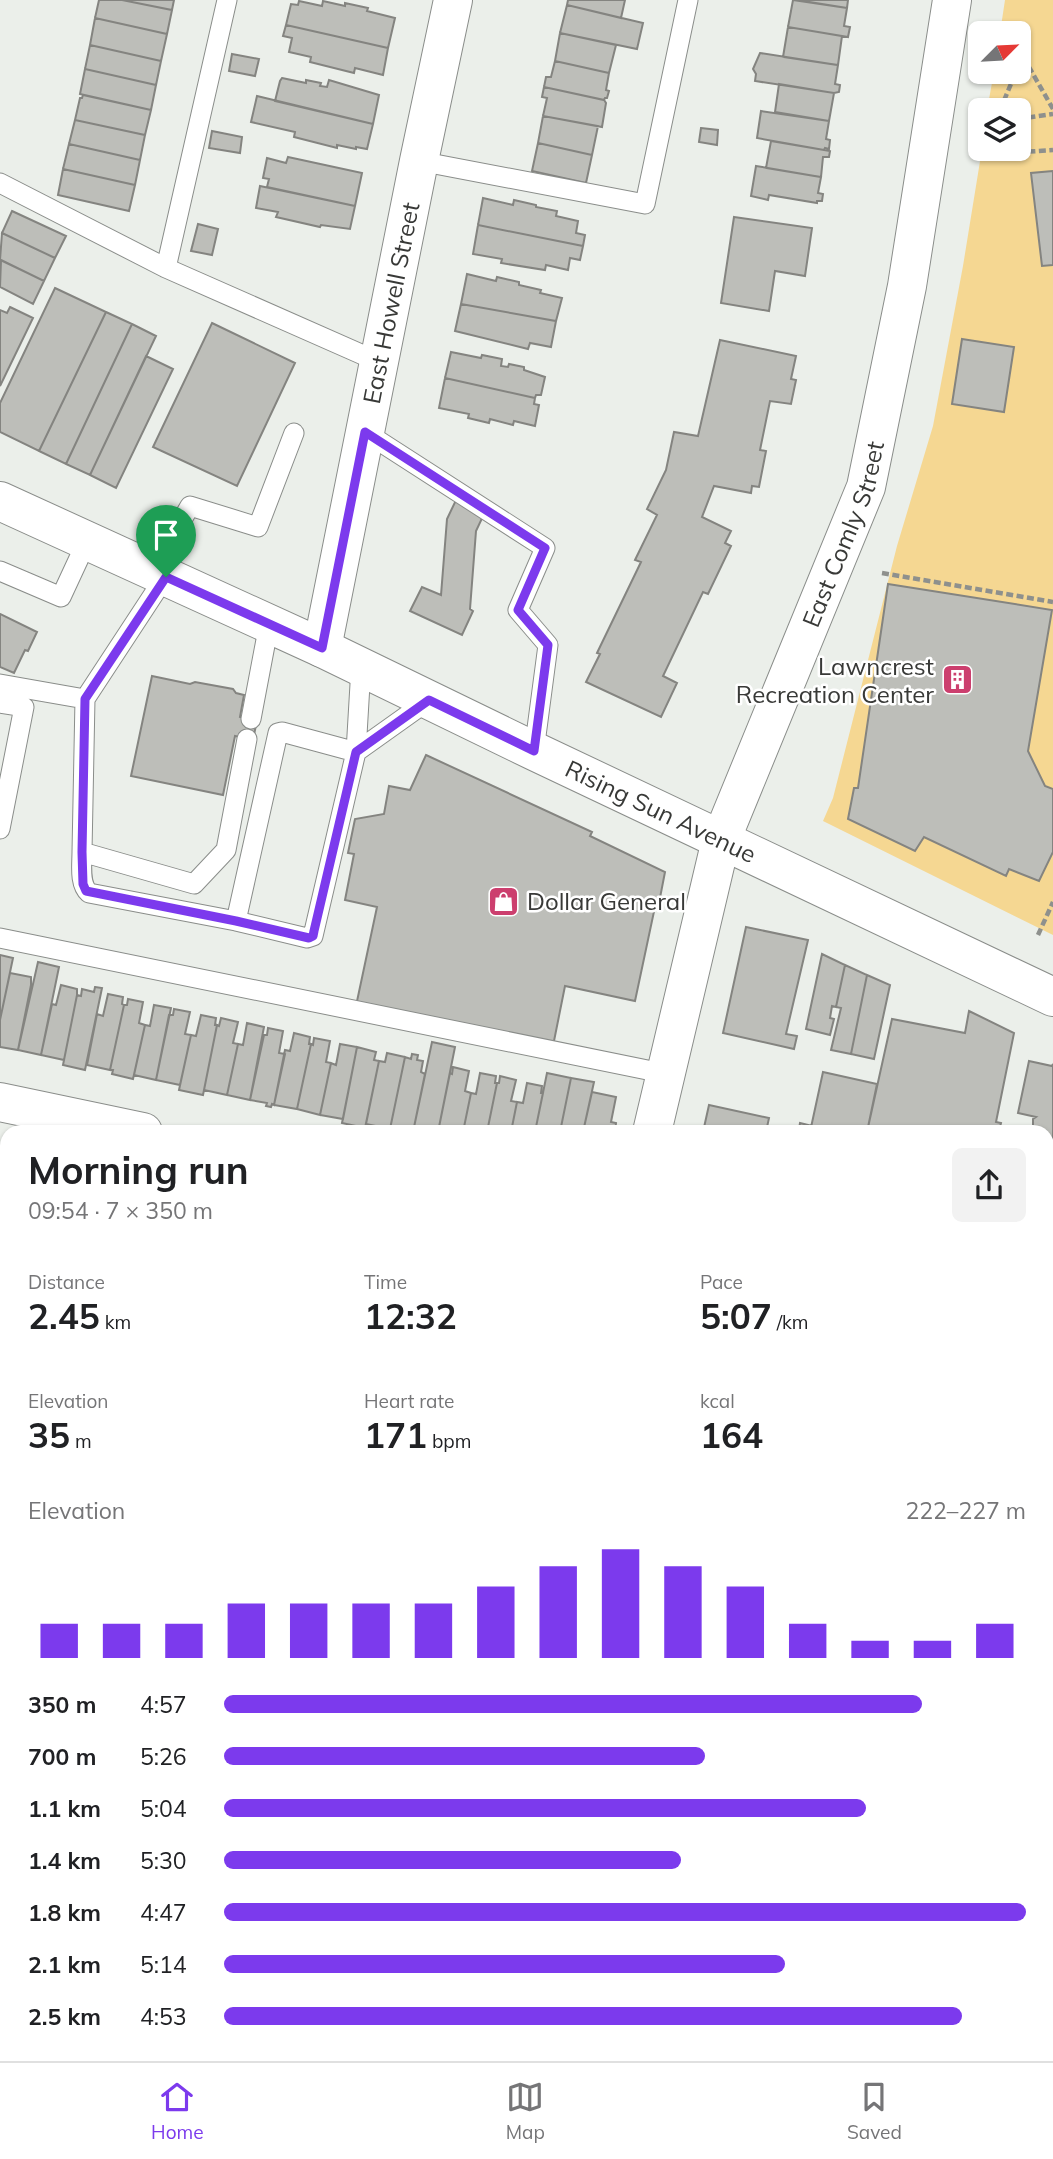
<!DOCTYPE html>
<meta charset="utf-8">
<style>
:root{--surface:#fff;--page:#f2f2f2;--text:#202124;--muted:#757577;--line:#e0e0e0;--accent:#7c3aed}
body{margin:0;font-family:Mulish,sans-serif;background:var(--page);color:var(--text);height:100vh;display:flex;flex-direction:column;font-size:26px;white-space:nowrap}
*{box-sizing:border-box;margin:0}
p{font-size:23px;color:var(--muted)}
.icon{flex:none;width:38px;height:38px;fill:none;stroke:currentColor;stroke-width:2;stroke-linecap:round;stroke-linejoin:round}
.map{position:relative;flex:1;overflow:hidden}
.drawer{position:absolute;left:0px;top:1125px;width:1054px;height:936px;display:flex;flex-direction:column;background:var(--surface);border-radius:21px 21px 0 0;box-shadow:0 2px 5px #0004}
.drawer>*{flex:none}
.needle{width:46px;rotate:66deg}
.buttons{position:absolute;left:968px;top:21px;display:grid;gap:14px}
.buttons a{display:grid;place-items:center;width:63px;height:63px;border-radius:10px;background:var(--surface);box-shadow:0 2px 5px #0004;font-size:35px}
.pin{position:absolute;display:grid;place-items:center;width:60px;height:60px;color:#fff;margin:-72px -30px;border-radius:50% 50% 50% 0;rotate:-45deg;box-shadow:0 0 7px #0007}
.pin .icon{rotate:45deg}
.round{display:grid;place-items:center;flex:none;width:74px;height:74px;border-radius:10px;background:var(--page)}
.summary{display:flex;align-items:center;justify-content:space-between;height:119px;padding:0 28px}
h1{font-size:38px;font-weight:700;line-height:52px}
.stats{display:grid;grid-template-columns:repeat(3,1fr);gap:10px;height:119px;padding:7px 28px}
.stats div{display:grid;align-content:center}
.stats b{font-size:35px;font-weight:700}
.stats small{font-size:19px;font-weight:400}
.stats p{font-size:19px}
.chart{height:196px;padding:14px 28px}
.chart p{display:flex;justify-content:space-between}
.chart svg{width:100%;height:126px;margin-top:7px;stroke:var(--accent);stroke-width:6}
ul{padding:0 28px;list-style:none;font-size:23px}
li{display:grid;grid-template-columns:112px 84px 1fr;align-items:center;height:52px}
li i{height:18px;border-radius:9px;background:var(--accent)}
.menu{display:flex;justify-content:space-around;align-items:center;height:98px;border-top:2px solid var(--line);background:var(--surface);font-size:19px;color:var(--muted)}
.menu a{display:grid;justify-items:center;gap:4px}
.menu .selected{color:var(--accent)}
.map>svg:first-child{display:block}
.green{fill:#f5d792}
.building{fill:#bdbeb9;stroke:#848480;stroke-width:2}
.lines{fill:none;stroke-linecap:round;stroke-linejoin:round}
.lane-casing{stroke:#8a8d8a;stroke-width:21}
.street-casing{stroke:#8a8d8a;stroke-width:40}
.secondary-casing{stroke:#8a8d8a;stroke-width:40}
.path{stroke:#8e908d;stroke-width:4.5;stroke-dasharray:7 3.5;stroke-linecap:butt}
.lane{stroke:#fff;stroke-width:19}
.street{stroke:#fff;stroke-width:38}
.secondary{stroke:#fff;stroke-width:38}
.route-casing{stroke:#fff;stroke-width:14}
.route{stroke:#7c3aed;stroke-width:9}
.labels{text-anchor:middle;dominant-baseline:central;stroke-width:5;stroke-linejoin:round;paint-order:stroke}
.street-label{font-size:24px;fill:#383937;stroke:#fff}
.poi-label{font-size:24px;fill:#383937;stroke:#fff;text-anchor:end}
</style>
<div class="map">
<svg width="1053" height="2061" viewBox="0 0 1053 2061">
<rect width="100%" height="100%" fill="#ebefea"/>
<path class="green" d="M1005,0h48v935l-230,-114 10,-23 64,-252 36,-120 30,-160 19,-117h36v-39h-31l7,-38h24v-39h-18z"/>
<path class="building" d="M99,0h23l50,10 -5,24 -72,-16z
M122,0h52l-2,10z
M568,0h57l-4,18 -54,-13z
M793,0l54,8 -3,18 6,1 -2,10 -60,-10z
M797,0h51l-1,8z
M299,1l23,5 1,-5 22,5v-3l23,5 -1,3 28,7 -7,30 -102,-23 5,-21 7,1z
M567,5l76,18 -6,26 -77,-16z
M95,18l72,16 -6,27 -71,-16z
M286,25l102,23 -5,27 -28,-7 -1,5 -44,-11 1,-5 -22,-5 3,-14 -9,-2z
M788,27l54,9 -4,29 -55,-8z
M560,33l56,12 -7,28 -54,-12z
M90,45l71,16 -5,24 -71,-16z
M760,53l78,12 -3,19 5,1 -1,7 -5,1 -79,-12 1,-7 -3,-5z
M232,54l27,5 -4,17 -26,-5z
M555,61l54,12 -3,17 3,1 -2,7h-2l-1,2 -60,-13 2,-10h5z
M85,69l71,16 -5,25 -71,-16z
M282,78l24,5v-3l15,3 -1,3 7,1 2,-7 50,15 -6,29 -98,-23 5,-20z
M779,84l55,9 -5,28 -54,-9z
M544,87l60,13 2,3 -4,24 -59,-11 4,-18 -5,-1z
M83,95l68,15 -6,25 -70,-15 5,-22h2z
M257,96l116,28 -6,25 -11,-2v2l-19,-4v3l-43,-11 1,-5 -44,-10z
M761,111l68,10 -3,18 4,1 -1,9 -4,-1 -1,2 -67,-12z
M543,116l55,10 -6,29 -54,-12z
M75,120l70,15 -5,25 -71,-16z
M701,128l17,2 -1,15 -18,-3z
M212,131l30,6 -2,16 -31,-5z
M771,141l59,10 -1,6h-6l-2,20 -55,-9z
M538,143l54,12 -6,28 -54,-12z
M69,144l71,16 -5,25 -72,-16z
M288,157l74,16 -7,33 -88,-19 2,-8 -6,-1 4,-20 19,5z
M756,166l65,11 -3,16 5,1 -1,7h-5v2l-48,-8 -1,5 -17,-4z
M63,169l72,16 -6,26 -71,-16z
M1053,171v94l-11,1 -11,-93z
M260,186l95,20 -5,23 -29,-4 -1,2 -44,-10 2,-5 -22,-4z
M483,198l30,7 1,-5 22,5v2l21,4 -1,5 22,5 -2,12 9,2 -2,11 -105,-21z
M12,211l54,25 -11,22 -53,-25z
M734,217l78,11 -7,48 -30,-5 -6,40 -48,-8z
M198,224l20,5 -6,26 -21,-4z
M478,225l105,21 -3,14 -10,-2 -2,12 -22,-5 -1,5 -44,-7 1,-4 -29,-5z
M2,233l53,25 -11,23 -44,-21z
M1,260l43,21 -11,23 -33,-17z
M467,274l29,7 1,-4 22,5v3l22,5 -1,3 22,5 -6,23 -95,-17z
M55,288l51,24 -67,139 -39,-19v-29z
M461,304l95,17 -5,26 -21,-4 -2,6 -73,-18z
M10,307l23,11 -33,68v-76l7,3z
M106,312l26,12 -66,140 -27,-13z
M212,323l83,40 -58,123 -84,-39z
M132,324l24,12 -66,139 -24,-11z
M962,339l52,8 -10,65 -52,-8z
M720,340l76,16 -5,23 5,1 -5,24 -21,-3 -10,49 6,1 -7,36 -7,-1 -1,7 -37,-7 -12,31 29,14 -6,12 6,3 -23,48 -5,-2 -40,84 14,7 -16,34 -75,-35 14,-28 -3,-1 44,-91 -6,-2 22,-45 -10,-6 19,-39 8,-38 24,4z
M451,352l30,6 1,-3 20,4 -1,7 7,1 1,-3 15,3v3l21,7 -4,18h-5l-1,3 -90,-20z
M146,356l27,13 -57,119 -26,-13z
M445,378l90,20 -1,6 5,1 -4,21 -21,-5 -1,4 -23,-6 -1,4 -21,-5 1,-4 -30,-6z
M457,498l28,14 -9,19 -6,78 3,2 -11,24 -52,-24 12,-24 19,8 6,-76z
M888,584l164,26 -24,141 17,35 8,3v63l-14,29 -30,-12 -3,7 -82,-39 -9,14 -67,-32 6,-31h4z
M0,614l37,18 -9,19 -3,-1 -11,23 -14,-6z
M152,676l38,8 5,-2 38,7 3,4 8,2 -4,22 17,3 -4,20 -18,-4 -12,59 -92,-19z
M426,755l166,77 -2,4 75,36 -6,31 -3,-1 -21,99 -70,-15 -12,60 -197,-40 21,-99 -32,-7 9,-46 -6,-1 7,-34 29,-5 5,-28 21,4z
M746,927l62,13 -22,94 11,2 -3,13 -71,-16z
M822,954l23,11 -9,42 -4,-1 -2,12 4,1 -4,16 -24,-6z
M0,955l13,3 -13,62z
M38,962l21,5 -18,88 -23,-5z
M845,965l22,10 -16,79 -20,-4 10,-42 -5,-1z
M10,973l21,4v8l-13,65 -18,-3v-27z
M867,975l23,10 -16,74 -23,-5z
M61,985l16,4v6l-13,65 -23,-5 11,-51 4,1z
M95,987l7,1 -17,82 -22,-5 14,-70 4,1 1,-7 12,3z
M108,994l15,3 -1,7 2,1 -14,65 -23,-5 10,-51 6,2z
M128,999l15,3 -4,21 6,2 -12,54 -21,-5 1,-4h-3l14,-65h3z
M154,1005l17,3 -15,72 -22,-5 11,-50 5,1z
M174,1009l16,3 -5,22 6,1 -11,50 -24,-5 13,-65h4z
M969,1011l45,22 -18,89 5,1 -2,8 7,1h-139l25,-113 73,14z
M201,1015l15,3 -1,7h2l-14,70 -24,-5 12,-55 5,1z
M221,1018l17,4 -5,21 5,1 -11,51 -23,-5 13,-65 2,1z
M247,1023l17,4 -14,73 -23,-5 11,-51 5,1z
M268,1028l15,3 -4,22 6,1 -11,51 -2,-1 -1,3 -5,-1 1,-3 -17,-3 14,-65h3z
M294,1033l16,4 -1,7h2l-14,65 -23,-4 11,-55 5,1z
M314,1038l16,3 -4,21 5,1 -11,52 -23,-6 14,-65 2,1z
M432,1042l23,5 -17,85h-25z
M340,1044l17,3 -14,72 -23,-4 11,-52 5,2z
M357,1047l19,5 -2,8 5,1 -14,67 -23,-5z
M387,1053l18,4 -15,72 -24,-5 13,-63 6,1z
M412,1054l6,1 -1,5 6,1 -2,11 4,2 -12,58h-6l-17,-3 15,-72 6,2z
M1029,1061l23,5 1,-2v108l-7,-2v-38h-13v-13l3,-2 -18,-4z
M453,1067l16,4 -4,20 6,2 -8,39h-25l12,-59 2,1z
M823,1072l54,12 -10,48h-57z
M480,1073l16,3 -1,7h2l-10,49h-24l8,-39 5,1z
M547,1073l24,5 -11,54h-25z
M500,1076l16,4 -5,21 6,1 -6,30h-24l10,-49h2z
M571,1078l23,4 -11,50h-23z
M527,1083l15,3 -1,7h2l-8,39h-24l6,-30 6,1z
M592,1092l24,5 -5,25 5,1 -1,9h-32z
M709,1105l60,13 -3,14h-63z
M800,1123l12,3 -2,6h-23l1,-5 11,2z
M0,1157l7,1v64l-3,16 -4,-1z
M3,1271l4,1v64l-6,10 -1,-61z
M1046,1367l7,1 -2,12h-2l-3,11z
M1052,1408h1v47l-7,-1v-18z
M0,1427l7,2v13l-7,31z
M7,1442v62l-7,-2v-29z
M0,1537l7,2v22l-7,33z
M7,1561v60l-5,-1 -2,-12v-14z
M1053,1664v27l-6,-1z
M4,1696l3,1v70l-7,-1v-52z
M1050,1718l3,1v97l-7,-2v-78z
M3,1811l4,1v74l-7,-2v-59z
M0,1974l7,1v50l-4,17 -3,-1z
M1053,2018v43h-9l2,-7z
M79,2054h18l-1,7 -17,-4z
M97,2054h20l-2,7h-19z
M122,2054h25l-2,7h-24z
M147,2054h23l-1,7h-24z
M170,2054h25l-1,7h-25z
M195,2054h25l-2,7h-24z
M220,2054h23l-1,7h-24z
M243,2054h24l-1,7h-24z
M267,2054h26l-2,7h-25z
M293,2054h24l-2,7h-24z
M317,2054h24l-1,7h-25z
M341,2054h23l-2,7h-22z
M364,2054h20l4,1 -1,6h-25z
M528,2054h38l16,4v3h-57l2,-1z
M388,2055l23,5v1h-24z"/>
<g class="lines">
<defs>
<path id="lane" d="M419,161l226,43 43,-204
M0,183l166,85 213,94
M166,268l61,-268
M365,432l180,116 -27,62 30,35 -14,106
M0,571l61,26 26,-56
M152,571l38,-65 68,21 36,-94
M165,577l-80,122 -3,153 112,32 32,-34 21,-111
M0,684l85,15
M0,703l24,4 -24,122
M251,719l18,-95
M356,752l73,-52
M82,852c0,13 -3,32 7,41l147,28 71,17 6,-2 43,-184 5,-85
M236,921l42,-188 4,-1 74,20
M0,938l667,136
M0,1251l7,2
M0,1522l7,1
M0,1792l7,1"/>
<g id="street">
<path id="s1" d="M322,648l97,-487 34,-161"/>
<path d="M0,1102l143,30"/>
<path id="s2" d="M652,1132l69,-292 145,-353 41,-201 45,-286"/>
<path d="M1046,1324l7,1"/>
<path d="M0,1390l7,1"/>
<path d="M0,1663l7,2"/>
<path d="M1046,1892l7,1"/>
<path d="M0,1934l7,2"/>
<path d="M453,2061l1,-7"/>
</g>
<g id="secondary">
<path id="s3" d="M0,501l322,147 212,103 519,246"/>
</g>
</defs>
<use href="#lane" class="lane-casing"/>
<use href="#street" class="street-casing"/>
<use href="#secondary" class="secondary-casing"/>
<path class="path" d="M1018,67h11l24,42
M1000,110l16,-38
M1018,119l35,-5
M976,155l77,-5
M882,573l171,29
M1038,935l15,-33"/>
<use href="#lane" class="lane"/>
<use href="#street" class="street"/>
<use href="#secondary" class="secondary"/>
</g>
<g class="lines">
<defs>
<path id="route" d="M365,432l180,116 -27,62 30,35 -14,106 -105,-51 -73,52 -42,179 -1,5 -4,2 -73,-17 -150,-30 -3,-7 -1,-32 3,-153 81,-122 156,71z"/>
</defs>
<use href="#route" class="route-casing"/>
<use href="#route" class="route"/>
</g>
<defs>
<symbol id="building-square" viewBox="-11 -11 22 22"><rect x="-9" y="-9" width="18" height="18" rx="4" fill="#cc3f6e" stroke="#fff"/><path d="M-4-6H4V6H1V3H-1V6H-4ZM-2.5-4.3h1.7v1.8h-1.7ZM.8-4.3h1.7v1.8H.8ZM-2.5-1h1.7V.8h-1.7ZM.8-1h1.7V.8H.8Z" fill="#fff"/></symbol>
<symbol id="shop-square" viewBox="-11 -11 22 22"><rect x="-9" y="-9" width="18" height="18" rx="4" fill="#cc3f6e" stroke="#fff"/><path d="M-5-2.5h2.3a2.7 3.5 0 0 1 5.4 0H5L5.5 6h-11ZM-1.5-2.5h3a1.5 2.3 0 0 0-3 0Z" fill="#fff"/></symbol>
</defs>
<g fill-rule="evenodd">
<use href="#building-square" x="940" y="662" width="35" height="35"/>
<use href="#shop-square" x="486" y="884" width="35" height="35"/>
</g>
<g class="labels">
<g class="street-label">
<text stroke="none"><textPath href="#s1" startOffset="352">East Howell Street</textPath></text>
<text stroke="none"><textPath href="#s2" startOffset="630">East Comly Street</textPath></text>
<text stroke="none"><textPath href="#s3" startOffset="730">Rising Sun Avenue</textPath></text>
</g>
<g class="poi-label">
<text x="934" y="666">Lawncrest<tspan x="934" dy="28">Recreation Center</tspan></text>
<text x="527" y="901" text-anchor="start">Dollar General</text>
</g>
</g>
</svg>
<div class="buttons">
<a><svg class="needle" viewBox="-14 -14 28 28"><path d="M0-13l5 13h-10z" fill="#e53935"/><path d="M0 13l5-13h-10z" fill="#757577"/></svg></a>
<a><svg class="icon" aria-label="layers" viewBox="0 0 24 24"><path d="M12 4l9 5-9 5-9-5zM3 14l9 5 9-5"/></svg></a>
</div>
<div class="pin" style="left:166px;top:577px;background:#1e9e55"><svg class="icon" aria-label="arrive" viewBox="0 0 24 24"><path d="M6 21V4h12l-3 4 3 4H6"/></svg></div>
<section class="drawer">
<div class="summary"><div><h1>Morning run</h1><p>09:54 · 7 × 350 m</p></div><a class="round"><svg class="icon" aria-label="share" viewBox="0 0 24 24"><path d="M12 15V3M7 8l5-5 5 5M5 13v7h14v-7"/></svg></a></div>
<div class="stats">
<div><p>Distance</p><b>2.45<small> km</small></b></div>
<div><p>Time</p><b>12:32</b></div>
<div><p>Pace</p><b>5:07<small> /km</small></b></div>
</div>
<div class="stats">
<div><p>Elevation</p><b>35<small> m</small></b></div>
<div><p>Heart rate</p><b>171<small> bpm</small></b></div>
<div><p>kcal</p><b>164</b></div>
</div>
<div class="chart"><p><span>Elevation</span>222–227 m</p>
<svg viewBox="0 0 160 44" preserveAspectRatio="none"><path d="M5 44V32M15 44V32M25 44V32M35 44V25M45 44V25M55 44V25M65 44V25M75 44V19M85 44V12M95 44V6M105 44V12M115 44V19M125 44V32M135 44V38M145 44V38M155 44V32"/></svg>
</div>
<ul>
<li><b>350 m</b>4:57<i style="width:87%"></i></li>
<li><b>700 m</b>5:26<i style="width:60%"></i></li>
<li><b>1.1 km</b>5:04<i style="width:80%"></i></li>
<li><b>1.4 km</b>5:30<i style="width:57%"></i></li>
<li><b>1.8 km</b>4:47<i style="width:100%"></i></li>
<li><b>2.1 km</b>5:14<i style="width:70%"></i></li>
<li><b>2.5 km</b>4:53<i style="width:92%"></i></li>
</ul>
</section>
</div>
<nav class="menu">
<a class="selected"><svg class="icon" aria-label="home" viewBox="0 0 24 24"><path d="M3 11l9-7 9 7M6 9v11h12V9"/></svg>Home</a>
<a><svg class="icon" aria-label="map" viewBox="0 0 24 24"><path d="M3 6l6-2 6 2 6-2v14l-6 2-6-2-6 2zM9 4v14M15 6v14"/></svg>Map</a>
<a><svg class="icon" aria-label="saved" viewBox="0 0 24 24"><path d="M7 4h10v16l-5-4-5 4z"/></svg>Saved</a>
</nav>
